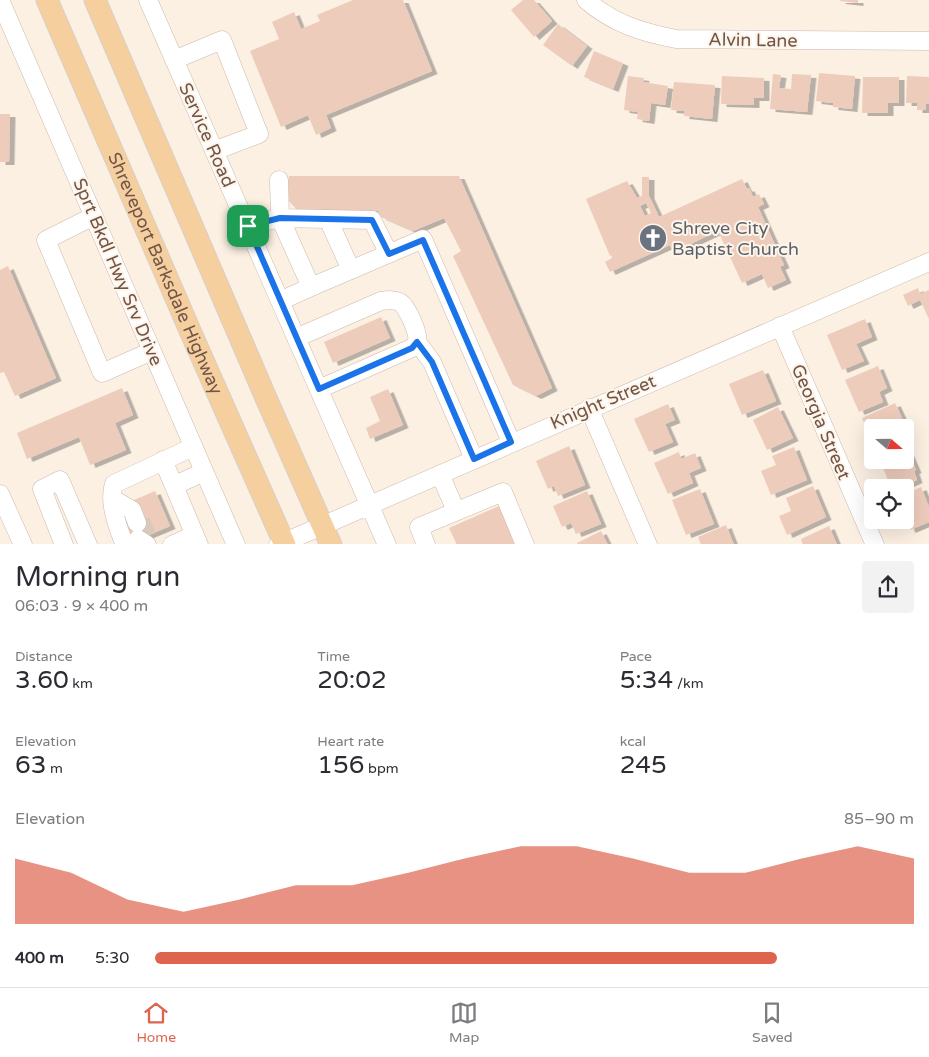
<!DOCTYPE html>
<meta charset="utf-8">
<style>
:root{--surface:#fff;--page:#f2f2f3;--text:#2b2b33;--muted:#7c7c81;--line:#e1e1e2;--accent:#de644e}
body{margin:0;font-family:"Varela Round",sans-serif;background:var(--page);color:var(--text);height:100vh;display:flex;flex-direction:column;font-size:19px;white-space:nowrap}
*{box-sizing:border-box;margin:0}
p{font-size:16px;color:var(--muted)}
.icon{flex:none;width:28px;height:28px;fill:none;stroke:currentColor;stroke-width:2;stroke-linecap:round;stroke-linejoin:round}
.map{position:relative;height:544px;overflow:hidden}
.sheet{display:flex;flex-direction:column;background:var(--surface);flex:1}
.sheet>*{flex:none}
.needle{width:32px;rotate:110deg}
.tools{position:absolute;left:864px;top:419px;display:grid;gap:10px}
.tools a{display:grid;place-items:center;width:50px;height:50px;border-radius:5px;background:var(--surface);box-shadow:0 5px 20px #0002;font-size:25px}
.pin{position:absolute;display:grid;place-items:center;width:42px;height:42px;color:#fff;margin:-21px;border-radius:10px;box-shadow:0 2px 8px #0006}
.round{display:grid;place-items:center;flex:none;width:52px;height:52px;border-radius:5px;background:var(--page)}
.headline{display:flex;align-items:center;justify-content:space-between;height:85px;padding:0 15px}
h1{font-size:28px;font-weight:600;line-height:38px}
.metrics{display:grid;grid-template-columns:repeat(3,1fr);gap:8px;height:85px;padding:5px 15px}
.metrics div{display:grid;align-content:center}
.metrics b{font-size:25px;font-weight:600}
.metrics small{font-size:14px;font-weight:400}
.metrics p{font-size:14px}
.chart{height:140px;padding:10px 15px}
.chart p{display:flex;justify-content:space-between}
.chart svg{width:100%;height:90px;margin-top:5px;fill:var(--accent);opacity:.7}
ul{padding:0 15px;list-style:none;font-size:16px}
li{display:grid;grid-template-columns:80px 60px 1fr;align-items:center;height:38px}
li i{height:12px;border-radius:6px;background:var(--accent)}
.tabs{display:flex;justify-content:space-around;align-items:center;height:70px;border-top:1px solid var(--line);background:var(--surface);font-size:14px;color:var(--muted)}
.tabs a{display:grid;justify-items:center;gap:2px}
.tabs .current{color:var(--accent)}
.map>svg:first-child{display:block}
.building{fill:#eeccbc;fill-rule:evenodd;filter:url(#shadow)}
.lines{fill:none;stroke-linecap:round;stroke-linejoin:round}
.minor-tunnel{stroke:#d8c9bc;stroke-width:18;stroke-dasharray:18 9;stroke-linecap:butt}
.minor-casing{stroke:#cdb9ad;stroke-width:19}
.major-casing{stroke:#d7cfcc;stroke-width:23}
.minor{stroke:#fff;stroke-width:18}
.major{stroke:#f6cf9e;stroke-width:21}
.route-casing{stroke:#fff;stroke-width:10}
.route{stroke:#1a73e8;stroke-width:6}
.labels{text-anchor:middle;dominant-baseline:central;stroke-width:4;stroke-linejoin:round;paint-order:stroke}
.street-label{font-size:18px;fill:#71554a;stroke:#fef4e8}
.worship-label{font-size:18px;fill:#5b616d;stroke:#fef4e8;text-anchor:start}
</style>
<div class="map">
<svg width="929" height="545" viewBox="0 0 929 545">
<defs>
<filter id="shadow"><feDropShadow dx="5.5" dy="3" stdDeviation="0" flood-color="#0004"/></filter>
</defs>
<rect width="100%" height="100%" fill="#fbf0e2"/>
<path class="building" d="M353,0h50l29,71 -106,44 5,13 -15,7 -8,-20 -27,12 -31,-76 29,-12 -7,-17 22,-10 7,17 19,-8 -3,-6z
M523,0h11l18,21 -18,16 -23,-27z
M840,0h18v3l-18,-2z
M558,24l29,22 -15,20 -29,-21z
M594,51l29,12 -10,26 -29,-12z
M819,73l36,3 -3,33 -19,-2v-4l-17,-2z
M773,74l8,1 -2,13 12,1 1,-15 19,1 -4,37 -37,-3z
M628,76l16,2 -1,4 25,4 -3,19 -14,-2 -2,18 -12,-2 1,-7 -14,-2z
M722,76l42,2v20h-10v7l-33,-1z
M907,76l22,1v27h-3v6h-9v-7h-11z
M863,77h36v26h-11v10h-26z
M674,82l41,3 -3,34 -28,-3v-5l-13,-1z
M0,114h10l-1,48h-9z
M289,176h170l93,212 -16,8 -23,-11 -60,-129 8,-5 -17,-33 -31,13 -32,-14 -3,-6 -79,1 -13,-14z
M642,177h7v19l10,21 83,-38 5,10 2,-1 4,9 6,-3 5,10 -6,3 26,58 -4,2 6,13 -18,8 -6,-14 -20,9 -24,-52 -45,21 -3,-7 -60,27 -5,-10 7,-4 -1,-3 -1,1 -24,-57 41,-18 10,17 5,-2zM646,203l5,10 -6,3 -5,-10z
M8,266l48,112 -41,18 -11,-24 -4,1v-103z
M918,288l2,6 9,-4v29l-9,-19 -12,6 -5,-11z
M381,317l9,21 -57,25 -9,-21z
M865,319l7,18 -16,7 8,17 -22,9 -15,-35z
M878,366l9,22 -8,4 4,10 -24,10 -14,-32z
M763,370l13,31 -34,14 -13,-31z
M122,388l11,27 -18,8 11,27 -36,15 -11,-28 -52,22 -10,-26z
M388,389l15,36 -33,14 -4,-11 14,-7 -10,-24z
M895,403l8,17 -12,6v2h-19v14l-10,-24z
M668,404l7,16 -10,4 8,18 -24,10 -15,-33z
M778,407l15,31 -26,12 -14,-30z
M569,446l16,39 -27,11 -4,-10 -6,3 -12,-28z
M794,447l13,33 -36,15 -10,-24 15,-6 -4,-9z
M905,447h1l10,23 -2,1 3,9 -17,8h-9l-11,-28h25z
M679,452l2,7 14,-6 6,15 -12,5 4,10 -25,11 -14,-31z
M813,486l13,31 -39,18 -8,-19 12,-5 -5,-13z
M921,487l8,20v15l-19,8 -5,-12v-24z
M700,489l14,35 -28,11 -14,-35z
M155,491l15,35 -43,18 -6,-14 21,-10 -8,-20z
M587,491l14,33 -25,10 -5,-11 -9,4 -9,-21z
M499,506l17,39h-59l-8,-17z
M726,525l8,20h-33l-3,-8z
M829,526l8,19h-34l-2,-6z
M601,531l7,14h-30l-1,-2z"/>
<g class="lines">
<path class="minor-tunnel" d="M141,521l6,14"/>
<defs>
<path id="minor" d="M0,0l236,545
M148,0l239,545
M586,0c28,24 55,32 90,39l253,2
M174,60l48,-20 37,94 -45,17
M279,180l1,38 92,2 17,34
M94,216l-48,24 56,133 50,-22
M328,219l23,51
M247,226l33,-8 31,69 -31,14
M311,287l112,-48 88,203
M780,326l95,219
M296,338l85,-37c7,-1 14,-2 20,2 6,4 19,32 16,39 -1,3 -4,4 -5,6l-93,41
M417,342l15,20 42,97
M589,408l59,137
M163,460l36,85
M440,474l16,37
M175,485l29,-13
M0,494l23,51
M113,499l19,11 5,13
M138,539l9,6
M64,545l-22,-56 18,-9 28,65
M125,545c-7,-16 -17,-44 -11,-61l79,-37
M172,545l22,-10
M278,545l651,-283
M426,545l-7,-18 84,-35 22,53"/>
<g id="major">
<path id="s1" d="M47,0l144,333 94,212"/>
<path d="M95,0l171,398 65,147"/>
</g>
</defs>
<use href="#minor" class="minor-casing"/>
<use href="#major" class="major-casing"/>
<use href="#minor" class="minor"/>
<use href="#major" class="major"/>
</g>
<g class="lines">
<defs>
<path id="route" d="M280,218l92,2 17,34 34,-14 88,202 -37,17 -42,-97 -15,-20 -5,6 -93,41 -71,-163z"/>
</defs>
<use href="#route" class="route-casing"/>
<use href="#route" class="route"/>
</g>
<defs>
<symbol id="church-disc" viewBox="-11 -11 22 22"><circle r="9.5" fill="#6b7280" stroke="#fef4e8"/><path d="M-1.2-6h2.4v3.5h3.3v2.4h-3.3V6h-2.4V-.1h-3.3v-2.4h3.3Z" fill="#fff"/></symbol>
</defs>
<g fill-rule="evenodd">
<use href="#church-disc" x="637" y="222" width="32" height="32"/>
</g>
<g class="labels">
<g class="street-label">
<text transform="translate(753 40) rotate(1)">Alvin Lane</text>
<text transform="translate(207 135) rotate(66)">Service Road</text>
<text transform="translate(118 272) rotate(67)">Sprt Bkdl Hwy Srv Drive</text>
<text stroke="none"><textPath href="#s1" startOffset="298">Shreveport Barksdale Highway</textPath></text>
<text transform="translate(603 402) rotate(-23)">Knight Street</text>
<text transform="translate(821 422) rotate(67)">Georgia Street</text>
</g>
<g class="worship-label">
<text x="672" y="228">Shreve City<tspan x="672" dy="21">Baptist Church</tspan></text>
</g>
</g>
</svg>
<div class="tools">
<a><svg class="needle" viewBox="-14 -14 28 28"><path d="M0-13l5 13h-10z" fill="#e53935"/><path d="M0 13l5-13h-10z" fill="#7c7c81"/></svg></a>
<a><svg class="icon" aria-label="locate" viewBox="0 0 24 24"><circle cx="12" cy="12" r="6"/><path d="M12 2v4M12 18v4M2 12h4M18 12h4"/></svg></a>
</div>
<div class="pin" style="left:248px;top:226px;background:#1e9e55"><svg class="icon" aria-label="arrive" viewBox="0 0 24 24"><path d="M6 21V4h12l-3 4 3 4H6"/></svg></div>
</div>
<section class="sheet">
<div class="headline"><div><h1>Morning run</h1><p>06:03 · 9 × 400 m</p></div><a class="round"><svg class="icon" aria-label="share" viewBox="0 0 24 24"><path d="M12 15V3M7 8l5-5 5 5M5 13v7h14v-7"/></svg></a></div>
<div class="metrics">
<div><p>Distance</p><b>3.60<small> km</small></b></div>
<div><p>Time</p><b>20:02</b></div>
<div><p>Pace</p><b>5:34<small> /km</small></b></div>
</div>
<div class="metrics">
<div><p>Elevation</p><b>63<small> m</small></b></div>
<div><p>Heart rate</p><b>156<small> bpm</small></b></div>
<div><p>kcal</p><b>245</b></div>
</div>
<div class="chart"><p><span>Elevation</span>85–90 m</p>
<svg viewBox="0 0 160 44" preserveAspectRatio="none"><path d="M0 44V12L10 19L20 32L30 38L40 32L50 25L60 25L70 19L80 12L90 6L100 6L110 12L120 19L130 19L140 12L150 6L160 12V44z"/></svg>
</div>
<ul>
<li><b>400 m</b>5:30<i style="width:82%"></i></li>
</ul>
</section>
<nav class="tabs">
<a class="current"><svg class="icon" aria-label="home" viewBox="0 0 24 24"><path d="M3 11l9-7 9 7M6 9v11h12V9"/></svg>Home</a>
<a><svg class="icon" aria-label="map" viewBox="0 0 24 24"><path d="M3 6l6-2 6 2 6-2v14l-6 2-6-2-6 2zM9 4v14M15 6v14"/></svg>Map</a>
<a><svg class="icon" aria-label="saved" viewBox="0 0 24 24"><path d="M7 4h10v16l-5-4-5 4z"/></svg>Saved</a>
</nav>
